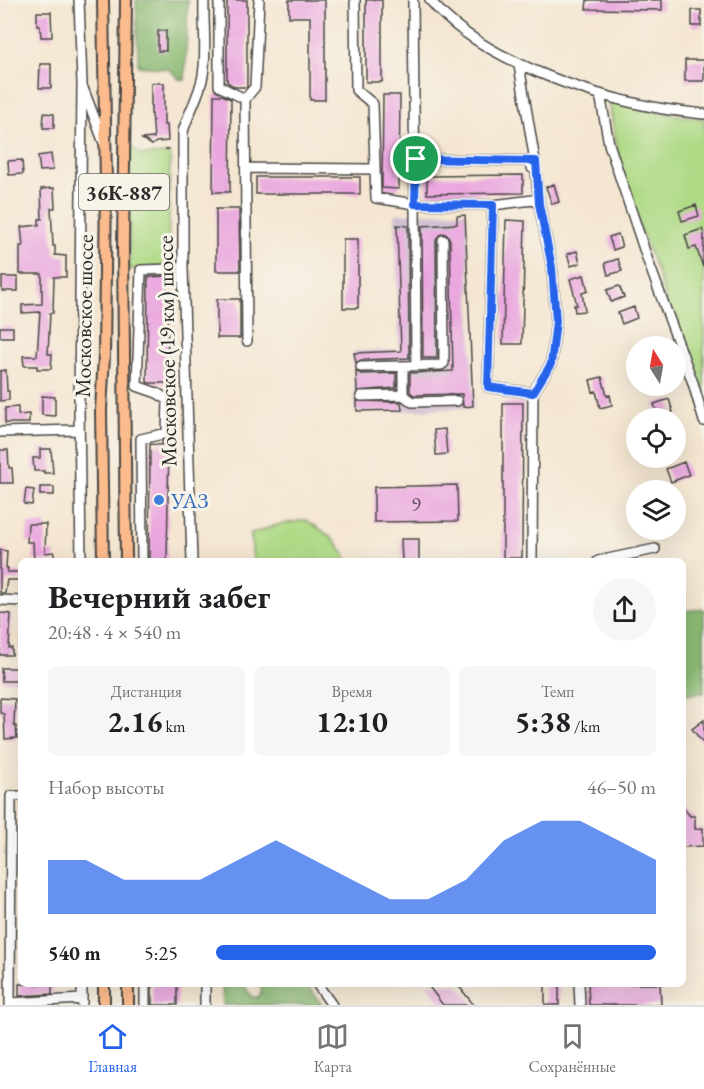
<!DOCTYPE html>
<html lang="ru">
<meta charset="utf-8">
<style>
:root{--surface:#fff;--page:#f6f6f6;--text:#202124;--muted:#757577;--line:#e0e0e0;--accent:#2563eb}
body{margin:0;font-family:"EB Garamond",serif;background:var(--page);color:var(--text);height:100vh;display:flex;flex-direction:column;font-size:22px;white-space:nowrap}
*{box-sizing:border-box;margin:0}
p{font-size:20px;color:var(--muted)}
.icon{flex:none;width:33px;height:33px;fill:none;stroke:currentColor;stroke-width:2;stroke-linecap:round;stroke-linejoin:round}
.map{position:relative;flex:1;overflow:hidden}
.panel{position:absolute;left:18px;top:558px;width:668px;height:429px;display:flex;flex-direction:column;background:var(--surface);border-radius:9px;box-shadow:0 6px 24px #0002}
.panel>*{flex:none}
.needle{width:39px;rotate:349deg}
.tools{position:absolute;left:626px;top:336px;display:grid;gap:12px}
.tools a{display:grid;place-items:center;width:60px;height:60px;border-radius:50%;background:var(--surface);box-shadow:0 6px 24px #0002;font-size:30px}
.pin{position:absolute;display:grid;place-items:center;width:51px;height:51px;color:#fff;margin:-26px;border:3px solid #fff;border-radius:50%;box-shadow:0 2px 6px #0007}
.round{display:grid;place-items:center;flex:none;width:63px;height:63px;border-radius:32px;background:var(--page)}
.summary{display:flex;align-items:center;justify-content:space-between;height:102px;padding:0 30px}
h1{font-size:33px;font-weight:700;line-height:45px}
.figures{display:grid;grid-template-columns:repeat(3,1fr);gap:9px;height:102px;padding:6px 30px}
.figures div{display:grid;align-content:center;border-radius:9px;background:var(--page);text-align:center}
.figures b{font-size:30px;font-weight:700}
.figures small{font-size:16px;font-weight:400}
.figures p{font-size:16px}
.chart{height:168px;padding:12px 30px}
.chart p{display:flex;justify-content:space-between}
.chart svg{width:100%;height:108px;margin-top:6px;fill:var(--accent);opacity:.7}
ul{padding:0 30px;list-style:none;font-size:20px}
li{display:grid;grid-template-columns:96px 72px 1fr;align-items:center;height:45px}
li i{height:15px;border-radius:8px;background:var(--accent)}
.tabs{display:flex;justify-content:space-around;align-items:center;height:84px;border-top:2px solid var(--line);background:var(--surface);font-size:16px;color:var(--muted)}
.tabs a{display:grid;justify-items:center;gap:3px}
.tabs .selected{color:var(--accent)}
.map>svg:first-child{display:block}
.industrial{fill:#cfbdd0}
.green{fill:#afda86;stroke:#6d8258;stroke-width:1.5}
.forest{fill:#8bba73;stroke:#5b724f;stroke-width:1.5}
.building{fill:#eaa8df}
.lines{fill:none;stroke-linecap:round;stroke-linejoin:round}
.minor-casing{stroke:#494744;stroke-width:12}
.major-casing{stroke:#494744;stroke-width:14}
.path{stroke:#494744;stroke-width:1.5;stroke-dasharray:4.5 4.5;stroke-linecap:butt}
.minor{stroke:#fff;stroke-width:9}
.major{stroke:#fbbb8c;stroke-width:10}
.route-casing{stroke:#fff;stroke-width:12}
.route{stroke:#2563eb;stroke-width:8}
.shop-dot{fill:#3f7fe0;stroke:#f7f3e8;stroke-width:2}
.labels{text-anchor:middle;dominant-baseline:central;stroke-width:6;stroke-linejoin:round;paint-order:stroke}
.number-label{font-size:20px;fill:#5b4a58}
.shield{fill:#f7f3e8;stroke:#686764;stroke-width:1.5}
.shield-label{font-size:21px;font-weight:bold;fill:#2b2b2b}
.street-label{font-size:22px;fill:#2b2b2b;stroke:#f7f3e8}
.shop-label{font-size:22px;fill:#366cbe;stroke:#f7f3e8;text-anchor:start}
</style>
<div class="map">
<svg width="704" height="1005" viewBox="0 0 704 1005">
<rect width="100%" height="100%" fill="#f7f3e8"/>
<filter id="ink" filterUnits="userSpaceOnUse"><feTurbulence type="fractalNoise" baseFrequency=".0167" numOctaves="2"/><feDisplacementMap in="SourceGraphic" scale="12" xChannelSelector="R" yChannelSelector="G"/><feConvolveMatrix kernelMatrix="1 2 1 2 8 2 1 2 1" color-interpolation-filters="sRGB"/></filter>
<filter id="wash" filterUnits="userSpaceOnUse"><feTurbulence type="fractalNoise" baseFrequency=".008" numOctaves="4" result="noise"/><feDisplacementMap in="SourceGraphic" scale="24" xChannelSelector="R" yChannelSelector="G"/><feGaussianBlur stdDeviation="1.35" result="paint"/><feColorMatrix in="noise" values="0 0 0 0 0 0 0 0 0 0 0 0 0 0 0 0 0 1.4 0 .05"/><feComposite in="paint" operator="in"/></filter>
<g filter="url(#wash)">
<rect width="100%" height="100%" fill="#f4e6d1"/>
<path class="industrial" d="M467,212l7,196 -119,4 -2,-61 46,-1 -4,-136z"/>
<path class="green" d="M608,97l49,15 47,7v295l-47,-142 -26,-67 -13,-53z
M130,146l11,9 29,-1 -2,115h-39z
M306,520c17,11 34,21 42,41h-95l-2,-27 26,-9z"/>
<path class="forest" d="M136,0h52l-3,80 -6,-1 -10,-10 -31,-3z
M704,609v84l-21,1v-83z
M222,984h21l9,13 6,1 3,-5 1,-9h45l15,21h-99z"/>
<g id="blocks">
<path class="building" d="M227,0h20v87h-12l-8,-5z
M289,0h36v100h-15v-83h-21z
M366,0h16v82h-16z
M587,0h75v10l-76,-1z
M692,10h9v16h-9z
M37,12h14l1,25h-11l-1,-11h-3z
M158,31h8v20h-8z
M685,60h19v21h-19z
M40,64h11v24h-12z
M151,83h13v42h3l1,16 -12,1 -4,3 -10,-6 12,-1 -2,-24h-1z
M214,95h8l9,4 -1,93h-17z
M383,95h17l-1,94 -17,-1z
M44,113l10,1v14h-11z
M51,154l2,16 -13,1 -2,-15z
M22,160l1,14 -14,1 -1,-14z
M523,175v18l-96,1v-18z
M256,177h104v17h-104z
M554,184l5,18 -7,2 -6,-17z
M54,188l1,20h-4l2,38h2v9l11,1v21h-12l-1,36h-3l-2,41h4l-1,15h-14v-3h-13l-1,-10h14l3,-44 -18,1v-8l20,-1v-30h-22v-28h3l-2,-19 18,-2v-6h3l-1,-30z
M696,205l3,11 -17,5 -3,-10z
M216,209h23l1,62h-24z
M465,215l8,191 -10,1 -1,-13 -48,1 -4,-3v-19l43,-2 -3,-131 -2,-4 -4,-3 -5,2 -3,5 1,118h-14l-1,-132 35,-2v-8z
M506,220l19,1 -3,123h-19z
M397,225l11,1 1,132 -48,2 -5,3 -2,-10 47,-2z
M702,229l2,5 -1,33 -7,-20 -7,2 -4,-14z
M618,234l4,13 -9,3 -4,-13z
M343,239h15v69h-15z
M577,251l3,12 -9,3 -4,-12z
M618,259l4,12 -14,4 -3,-12z
M584,275l4,16 -6,2 3,18 -10,1 -1,-7h3l-7,-26z
M167,276l1,107h-19l-2,-1 1,-105z
M2,277h16v14h-16z
M619,286l5,11 -13,5 -4,-12z
M217,299h23v39h-23z
M634,307l3,11 -15,6 -4,-11z
M0,327h13v10h-13z
M6,370l1,21h2v9l-9,1v-30z
M356,371l5,3 35,-1v15l-39,3z
M602,377l5,19 3,-1 2,10 -12,3 -4,-17 -3,1 -3,-12z
M42,396l13,1v19l-13,-1z
M669,399l4,13 -14,5 -5,-13z
M357,401l44,1 1,8 -45,1z
M503,403h20l-1,155h-19z
M18,407v8l11,-1v9h-24v-15z
M445,429l2,25 -11,1 -2,-25z
M169,439l-2,122h-18l1,-117 12,1v-4z
M40,449h11l2,24h-9v-2h-10l-1,-13h7z
M0,450h8l1,18h3l1,15h-13z
M684,462l5,13 -18,7 -5,-13z
M457,485l1,36 -84,1v-35z
M40,487h14v8h-14z
M26,489l8,1 -2,15 -8,-1z
M28,524h18l-1,29 9,-1v9h-20l-1,-19h-6z
M401,539h18v22h-17z
M0,550l7,1 -1,17h2l-1,4h14v8h-14l-2,13h-5z
M0,613l11,1 -2,34h3v7h-12z
M1,668h20v9h-3v4h-16z
M0,698l15,1 -1,27h2l1,12 -12,1 -1,-25 -4,-1z
M704,720v24l-12,-15z
M682,806l8,10h5v13l8,-1v18l-21,1z
M19,984h33v10l-33,2z
M152,984h25v21h-25z
M427,984h30l17,21h-31z
M545,984h14v21h-14z
M588,984h72l1,21h-72z"/>
</g>
</g>
<g filter="url(#ink)">
<use href="#blocks" fill-opacity="0" stroke="#494744" stroke-width="1.5"/>
<g class="lines">
<defs>
<path id="minor" d="M79,0l3,83 -3,326 2,152
M219,0v86l26,13
M355,0l1,90 17,14 3,94 39,6 1,162
M413,0l2,204 78,1 -5,182 45,6 -1,168
M430,0c47,58 157,95 228,108 15,3 31,4 46,6
M519,65l16,96 4,43 13,63 4,54 -5,43 -18,29
M83,88l21,55
M600,94l9,50 39,117 45,122 11,38
M416,159l116,2v7
M246,168l129,1
M493,205l40,-5 6,4
M247,341l-2,-242 10,-12 4,-87
M361,367l80,-2 3,-2 -1,-123
M403,395l9,7 45,-1
M361,396l42,-1v-28
M0,432l79,-2
M142,561l-1,-122 26,-6 1,-33 -11,-7 -20,-7 4,-116 30,-1
M192,561l-9,-292v-137c5,-19 17,-37 20,-57 4,-24 0,-51 1,-75
M598,561l57,-12
M0,600l21,1
M82,984v19
M145,984v21
M205,984v21
M317,984l15,21
M579,984l1,21
M10,1003l72,-4
M10,1005l1,-209h10"/>
<path id="major" d="M103,561l-2,-151 3,-54 2,-173 -3,-183
M126,561l-3,-315 3,-246
M104,984v21
M128,984v21"/>
</defs>
<use href="#minor" class="minor-casing"/>
<use href="#major" class="major-casing"/>
<path class="path" d="M165,149h8"/>
<use href="#minor" class="minor"/>
<use href="#major" class="major"/>
</g>
</g>
<g class="lines" filter="url(#ink)">
<defs>
<path id="route" d="M416,159l120,2 3,43 13,63 4,54 -5,43 -18,29 -45,-6 5,-182 -78,-1z"/>
</defs>
<use href="#route" class="route-casing"/>
<use href="#route" class="route"/>
</g>
<circle class="shop-dot" cx="159" cy="500" r="6"/>
<g class="labels">
<g class="number-label">
<text x="416" y="504">9</text>
</g>
<rect class="shield" x="79" y="174" width="90" height="36" rx="4.5"/>
<g class="shield-label">
<text x="124" y="192">36К-887</text>
</g>
<g class="street-label">
<text transform="translate(84 316) rotate(-89)">Московское шоссе</text>
<text transform="translate(167 351) rotate(-91)">Московское (19 км) шоссе</text>
</g>
<g class="shop-label">
<text x="171" y="500">УАЗ</text>
</g>
</g>
</svg>
<div class="tools">
<a><svg class="needle" viewBox="-14 -14 28 28"><path d="M0-13l5 13h-10z" fill="#e53935"/><path d="M0 13l5-13h-10z" fill="#757577"/></svg></a>
<a><svg class="icon" aria-label="locate" viewBox="0 0 24 24"><circle cx="12" cy="12" r="6"/><path d="M12 2v4M12 18v4M2 12h4M18 12h4"/></svg></a>
<a><svg class="icon" aria-label="layers" viewBox="0 0 24 24"><path d="M12 4l9 5-9 5-9-5zM3 14l9 5 9-5"/></svg></a>
</div>
<div class="pin" style="left:416px;top:159px;background:#1e9e55"><svg class="icon" aria-label="arrive" viewBox="0 0 24 24"><path d="M6 21V4h12l-3 4 3 4H6"/></svg></div>
<section class="panel">
<div class="summary"><div><h1>Вечерний забег</h1><p>20:48 · 4 × 540 m</p></div><a class="round"><svg class="icon" aria-label="share" viewBox="0 0 24 24"><path d="M12 15V3M7 8l5-5 5 5M5 13v7h14v-7"/></svg></a></div>
<div class="figures">
<div><p>Дистанция</p><b>2.16<small> km</small></b></div>
<div><p>Время</p><b>12:10</b></div>
<div><p>Темп</p><b>5:38<small> /km</small></b></div>
</div>
<div class="chart"><p><span>Набор высоты</span>46–50 m</p>
<svg viewBox="0 0 160 44" preserveAspectRatio="none"><path d="M0 44V22L10 22L20 30L30 30L40 30L50 22L60 14L70 22L80 30L90 38L100 38L110 30L120 14L130 6L140 6L150 14L160 22V44z"/></svg>
</div>
<ul>
<li><b>540 m</b>5:25<i style="width:100%"></i></li>
</ul>
</section>
</div>
<nav class="tabs">
<a class="selected"><svg class="icon" aria-label="home" viewBox="0 0 24 24"><path d="M3 11l9-7 9 7M6 9v11h12V9"/></svg>Главная</a>
<a><svg class="icon" aria-label="map" viewBox="0 0 24 24"><path d="M3 6l6-2 6 2 6-2v14l-6 2-6-2-6 2zM9 4v14M15 6v14"/></svg>Карта</a>
<a><svg class="icon" aria-label="saved" viewBox="0 0 24 24"><path d="M7 4h10v16l-5-4-5 4z"/></svg>Сохранённые</a>
</nav>
